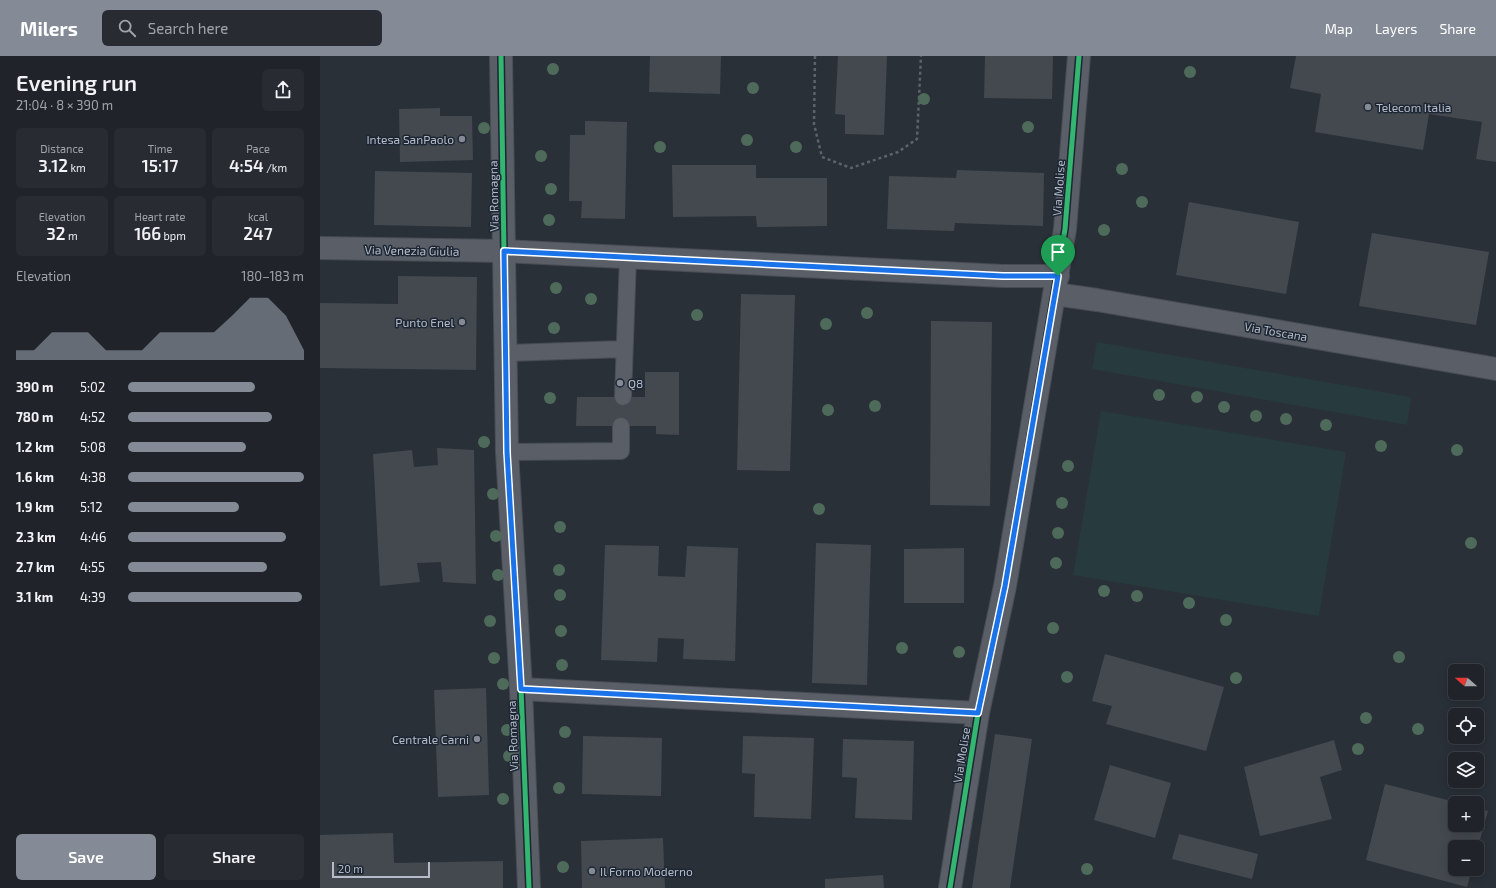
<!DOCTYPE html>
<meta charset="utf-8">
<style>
:root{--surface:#20242a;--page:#282c32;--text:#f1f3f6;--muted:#a2a4a8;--line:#3d4147;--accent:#848b96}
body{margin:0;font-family:"Exo 2",sans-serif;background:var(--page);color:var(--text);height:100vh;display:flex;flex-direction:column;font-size:15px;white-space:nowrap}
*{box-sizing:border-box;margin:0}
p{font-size:13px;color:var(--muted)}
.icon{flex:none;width:22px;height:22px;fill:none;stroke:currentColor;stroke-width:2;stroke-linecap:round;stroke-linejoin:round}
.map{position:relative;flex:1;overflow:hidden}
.sheet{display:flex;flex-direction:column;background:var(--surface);width:320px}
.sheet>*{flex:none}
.needle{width:26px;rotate:290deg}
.controls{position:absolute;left:1128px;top:608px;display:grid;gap:8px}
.controls a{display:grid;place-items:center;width:36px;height:36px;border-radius:6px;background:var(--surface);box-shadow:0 2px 10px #0003,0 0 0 1px var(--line);font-size:20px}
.scale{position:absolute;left:12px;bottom:10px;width:98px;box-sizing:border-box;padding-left:4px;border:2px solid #b4bcc9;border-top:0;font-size:11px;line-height:14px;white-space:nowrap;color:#b4bcc9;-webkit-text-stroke:3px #1d2633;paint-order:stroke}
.pin{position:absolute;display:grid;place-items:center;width:34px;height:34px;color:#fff;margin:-41px -17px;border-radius:50% 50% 50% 0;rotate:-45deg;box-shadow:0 0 4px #0007}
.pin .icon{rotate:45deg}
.round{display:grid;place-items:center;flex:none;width:42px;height:42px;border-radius:6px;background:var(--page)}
.summary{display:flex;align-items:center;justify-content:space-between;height:68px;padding:0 16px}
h1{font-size:22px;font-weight:600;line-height:30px}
.figures{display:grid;grid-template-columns:repeat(3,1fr);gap:6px;height:68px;padding:4px 16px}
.figures div{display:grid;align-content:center;border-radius:6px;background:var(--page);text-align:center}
.figures b{font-size:17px;font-weight:600}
.figures small{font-size:11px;font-weight:400}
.figures p{font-size:11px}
.chart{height:112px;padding:8px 16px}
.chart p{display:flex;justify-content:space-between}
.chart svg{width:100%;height:72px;margin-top:4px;fill:var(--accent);opacity:.7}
.cta{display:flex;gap:8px;margin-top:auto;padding:8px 16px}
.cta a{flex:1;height:46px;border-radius:6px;background:var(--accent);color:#fff;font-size:16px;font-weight:600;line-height:46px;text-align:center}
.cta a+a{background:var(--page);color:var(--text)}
ul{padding:0 16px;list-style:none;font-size:13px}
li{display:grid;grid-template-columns:64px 48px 1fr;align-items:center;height:30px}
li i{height:10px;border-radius:5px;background:var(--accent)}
header{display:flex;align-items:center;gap:24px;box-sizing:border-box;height:56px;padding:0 20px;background:var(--accent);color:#fff}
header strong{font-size:19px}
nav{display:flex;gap:22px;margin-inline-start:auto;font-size:14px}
.search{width:280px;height:36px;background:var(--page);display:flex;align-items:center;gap:10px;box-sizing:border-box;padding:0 14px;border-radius:6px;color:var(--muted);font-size:15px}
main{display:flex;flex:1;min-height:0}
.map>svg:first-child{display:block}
.green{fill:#273a3e}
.building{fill:#444950}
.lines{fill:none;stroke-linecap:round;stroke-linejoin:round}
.service-casing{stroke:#484c53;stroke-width:18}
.minor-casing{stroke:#484c53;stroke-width:24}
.tertiary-casing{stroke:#484c53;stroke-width:24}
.path{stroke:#5d636a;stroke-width:2.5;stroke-dasharray:3 3;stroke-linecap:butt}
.service{stroke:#5a5e66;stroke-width:16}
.minor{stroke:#5a5e66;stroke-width:22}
.tertiary{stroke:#5a5e66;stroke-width:22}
.cycleway-casing{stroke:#1d2633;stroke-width:8}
.cycleway{stroke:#33b770;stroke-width:5}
.tree{fill:#4e6a5a}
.route-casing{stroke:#fff;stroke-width:8}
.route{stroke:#1a73e8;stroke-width:5}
.poi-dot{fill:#848b96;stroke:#1d2633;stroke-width:1.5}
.labels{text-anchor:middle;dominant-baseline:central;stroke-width:3;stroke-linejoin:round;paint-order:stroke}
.poi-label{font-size:12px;fill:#b4bcc9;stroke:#1d2633;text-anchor:start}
.street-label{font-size:12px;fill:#b4bcc9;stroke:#1d2633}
</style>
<header>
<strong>Milers</strong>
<div class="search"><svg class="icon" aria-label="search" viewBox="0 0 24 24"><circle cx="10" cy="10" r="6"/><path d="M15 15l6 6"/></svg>Search here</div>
<nav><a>Map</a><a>Layers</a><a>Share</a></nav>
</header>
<main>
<section class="sheet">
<div class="summary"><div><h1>Evening run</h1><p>21:04 · 8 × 390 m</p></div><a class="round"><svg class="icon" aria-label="share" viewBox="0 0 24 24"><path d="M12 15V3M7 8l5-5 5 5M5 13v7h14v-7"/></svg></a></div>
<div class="figures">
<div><p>Distance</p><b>3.12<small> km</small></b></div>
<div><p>Time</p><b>15:17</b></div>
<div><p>Pace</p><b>4:54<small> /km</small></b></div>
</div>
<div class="figures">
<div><p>Elevation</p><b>32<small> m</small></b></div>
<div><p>Heart rate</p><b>166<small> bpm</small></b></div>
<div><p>kcal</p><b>247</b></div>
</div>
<div class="chart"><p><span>Elevation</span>180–183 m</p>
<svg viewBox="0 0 160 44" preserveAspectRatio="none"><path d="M0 44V38L10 38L20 27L30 27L40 27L50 38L60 38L70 38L80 27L90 27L100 27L110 27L120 17L130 6L140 6L150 17L160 38V44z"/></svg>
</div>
<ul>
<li><b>390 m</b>5:02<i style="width:72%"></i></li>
<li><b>780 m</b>4:52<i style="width:82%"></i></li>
<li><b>1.2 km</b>5:08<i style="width:67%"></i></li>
<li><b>1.6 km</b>4:38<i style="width:100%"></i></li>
<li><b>1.9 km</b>5:12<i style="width:63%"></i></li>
<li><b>2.3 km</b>4:46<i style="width:90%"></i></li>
<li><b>2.7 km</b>4:55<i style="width:79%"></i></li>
<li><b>3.1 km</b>4:39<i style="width:99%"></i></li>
</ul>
<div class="cta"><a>Save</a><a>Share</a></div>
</section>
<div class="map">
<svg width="1176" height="832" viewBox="0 0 1176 832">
<rect width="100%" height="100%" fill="#2a3038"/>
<path class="green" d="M777,286l314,55 -4,28 -315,-56z
M781,355l245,41 -27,164 -246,-41z"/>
<path class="building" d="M330,0h71l-1,38 -71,-2z
M518,0h49l-3,79 -39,-1v-19l-10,-1z
M665,0h68l-1,43 -68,-1z
M976,0h200v106l-20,-3 6,-37 -53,-8 -6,36 -108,-18 6,-38 -31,-6z
M120,52v8h32l1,44 -73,2 -1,-53z
M265,65l42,1 -2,97 -44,-1 1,-17h-13l1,-66h15z
M352,109h84v13h71v48l-70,1 -1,-11 -83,1z
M637,114l87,3 -1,53 -88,-3 -1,8 -67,-2 2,-53 67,2z
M55,115l97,2 -1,54 -97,-2z
M869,146l110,20 -13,72 -110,-19z
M1052,177l117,19 -13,73 -117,-19z
M78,220l79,1 -1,93 -156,-2v-65l78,1z
M421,238l54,1 -5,176 -53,-1z
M611,265l61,1 -2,184 -60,-1z
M325,316h34v63l-23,-1v-8h-80l1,-29h68z
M117,392l37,2 2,134 -33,-2 -2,-20 -24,1 3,19 -40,4 -7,-132 39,-4 2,17 24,-2z
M496,487l55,2 -4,140 -55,-2z
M285,489l54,1 -1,30 27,1 2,-31 51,2 -3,113 -52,-2 1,-20 -26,-1 -1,24 -56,-2z
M644,492v55h-60v-54z
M785,598l119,33 -18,64 -100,-27 6,-18 -20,-5z
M166,632l3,107 -51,2 -4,-107z
M675,678l37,5 -22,149h-38z
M263,680l79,2 -1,58 -79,-2z
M423,680l71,2 -3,81 -57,-2 1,-43 -13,-1z
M523,683l71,2 -2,79 -57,-2 2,-40 -15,-1z
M1014,684l8,30 -22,7 12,42 -72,17 -16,-69z
M790,709l61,18 -16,55 -61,-18z
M1065,728l70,18v23h22v-17l11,3 -10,36h-23v22h17l-5,18 -101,-27z
M73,777l1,30 109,-2v27h-183v-53z
M859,778l79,20 -6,25 -80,-20z
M343,782l2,50h-83l-1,-47z
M563,819l1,13h-59v-9z"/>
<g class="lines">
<defs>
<path id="service" d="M185,297l119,-4
M303,341l5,-140
M187,396l114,-1v-25"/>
<path id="minor" d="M0,192l184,3 499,25h55
M735,238l42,6 399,69
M201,633l457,24
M630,832l28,-175 27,-127 60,-357 14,-173"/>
<path id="tertiary" d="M181,0l6,396 14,237 8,199"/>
</defs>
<use href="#service" class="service-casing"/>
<use href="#minor" class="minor-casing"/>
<use href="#tertiary" class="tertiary-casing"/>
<path class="path" d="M495,0l-1,68 8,33 29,11 47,-16 19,-13 4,-83"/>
<use href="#service" class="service"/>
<use href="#minor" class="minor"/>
<use href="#tertiary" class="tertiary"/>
<defs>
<path id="cycleway" d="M181,0l6,396 14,237 8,199
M630,832l28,-175 27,-127 60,-357 14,-173"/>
</defs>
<use href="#cycleway" class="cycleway-casing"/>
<use href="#cycleway" class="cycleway"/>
</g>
<g class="tree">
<circle cx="233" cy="13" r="6"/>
<circle cx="870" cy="16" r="6"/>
<circle cx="433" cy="32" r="6"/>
<circle cx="604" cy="43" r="6"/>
<circle cx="708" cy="71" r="6"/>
<circle cx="164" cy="72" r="6"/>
<circle cx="427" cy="84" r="6"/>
<circle cx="340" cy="91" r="6"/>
<circle cx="476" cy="91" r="6"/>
<circle cx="221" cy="100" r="6"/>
<circle cx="802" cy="113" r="6"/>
<circle cx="231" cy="133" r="6"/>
<circle cx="822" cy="146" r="6"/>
<circle cx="229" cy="164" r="6"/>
<circle cx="784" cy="174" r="6"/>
<circle cx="236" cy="232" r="6"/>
<circle cx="271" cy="243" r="6"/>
<circle cx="547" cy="257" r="6"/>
<circle cx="377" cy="259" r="6"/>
<circle cx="506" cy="268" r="6"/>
<circle cx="234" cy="272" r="6"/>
<circle cx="839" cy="339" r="6"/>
<circle cx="877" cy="341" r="6"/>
<circle cx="230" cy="342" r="6"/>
<circle cx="555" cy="350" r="6"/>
<circle cx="904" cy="351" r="6"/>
<circle cx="508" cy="354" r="6"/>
<circle cx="936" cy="360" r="6"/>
<circle cx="966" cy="363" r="6"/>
<circle cx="1006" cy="369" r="6"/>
<circle cx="164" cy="386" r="6"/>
<circle cx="1061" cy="390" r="6"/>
<circle cx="1137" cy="394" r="6"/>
<circle cx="748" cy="410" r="6"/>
<circle cx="173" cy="438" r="6"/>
<circle cx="742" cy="447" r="6"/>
<circle cx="499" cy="453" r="6"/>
<circle cx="240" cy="471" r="6"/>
<circle cx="738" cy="477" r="6"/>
<circle cx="176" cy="480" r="6"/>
<circle cx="1151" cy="487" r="6"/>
<circle cx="736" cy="507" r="6"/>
<circle cx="239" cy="514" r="6"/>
<circle cx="178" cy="519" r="6"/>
<circle cx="784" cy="535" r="6"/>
<circle cx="240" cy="539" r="6"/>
<circle cx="817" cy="540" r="6"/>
<circle cx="869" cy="547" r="6"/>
<circle cx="906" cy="564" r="6"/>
<circle cx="170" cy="565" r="6"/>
<circle cx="733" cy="572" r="6"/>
<circle cx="241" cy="575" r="6"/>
<circle cx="582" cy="592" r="6"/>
<circle cx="639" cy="596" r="6"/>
<circle cx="1079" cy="601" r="6"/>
<circle cx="174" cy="602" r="6"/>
<circle cx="242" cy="609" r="6"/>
<circle cx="747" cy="621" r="6"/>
<circle cx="916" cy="622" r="6"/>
<circle cx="183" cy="628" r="6"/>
<circle cx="1046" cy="662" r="6"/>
<circle cx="1098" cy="673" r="6"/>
<circle cx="187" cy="674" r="6"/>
<circle cx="245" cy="676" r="6"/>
<circle cx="1038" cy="693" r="6"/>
<circle cx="189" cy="700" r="6"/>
<circle cx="239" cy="732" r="6"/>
<circle cx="183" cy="743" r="6"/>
<circle cx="243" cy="811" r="6"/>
<circle cx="767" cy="813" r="6"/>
</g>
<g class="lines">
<defs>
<path id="route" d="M184,195l499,25h55l-53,310 -27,127 -457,-24 -14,-237z"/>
</defs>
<use href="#route" class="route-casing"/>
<use href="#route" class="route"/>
</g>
<g class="poi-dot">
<circle cx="1048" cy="51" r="4"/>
<circle cx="142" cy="83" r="4"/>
<circle cx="142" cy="266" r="4"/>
<circle cx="300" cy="327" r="4"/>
<circle cx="157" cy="683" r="4"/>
<circle cx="272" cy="815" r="4"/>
</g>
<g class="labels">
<g class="poi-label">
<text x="1056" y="51">Telecom Italia</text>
<text x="134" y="83" text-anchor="end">Intesa SanPaolo</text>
<text x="134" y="266" text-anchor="end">Punto Enel</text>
<text x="308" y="327">Q8</text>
<text x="149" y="683" text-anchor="end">Centrale Carni</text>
<text x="280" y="815">Il Forno Moderno</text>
</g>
<g class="street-label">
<text transform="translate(738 132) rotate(-86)">Via Molise</text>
<text transform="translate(173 140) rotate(-91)">Via Romagna</text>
<text transform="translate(92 194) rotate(1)">Via Venezia Giulia</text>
<text transform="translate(956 275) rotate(10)">Via Toscana</text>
<text transform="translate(192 680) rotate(-92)">Via Romagna</text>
<text transform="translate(641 699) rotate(-81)">Via Molise</text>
</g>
</g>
</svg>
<div class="controls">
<a><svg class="needle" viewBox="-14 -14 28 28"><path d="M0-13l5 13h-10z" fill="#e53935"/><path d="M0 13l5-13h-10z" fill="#a2a4a8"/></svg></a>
<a><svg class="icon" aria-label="locate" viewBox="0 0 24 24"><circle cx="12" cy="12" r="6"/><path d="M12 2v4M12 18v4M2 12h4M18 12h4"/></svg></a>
<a><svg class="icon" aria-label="layers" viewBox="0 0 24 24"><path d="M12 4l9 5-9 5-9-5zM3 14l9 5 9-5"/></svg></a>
<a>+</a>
<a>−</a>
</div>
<div class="scale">20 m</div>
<div class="pin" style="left:738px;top:220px;background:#1e9e55"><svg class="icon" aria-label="arrive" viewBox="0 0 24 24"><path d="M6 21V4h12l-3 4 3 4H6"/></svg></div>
</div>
</main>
